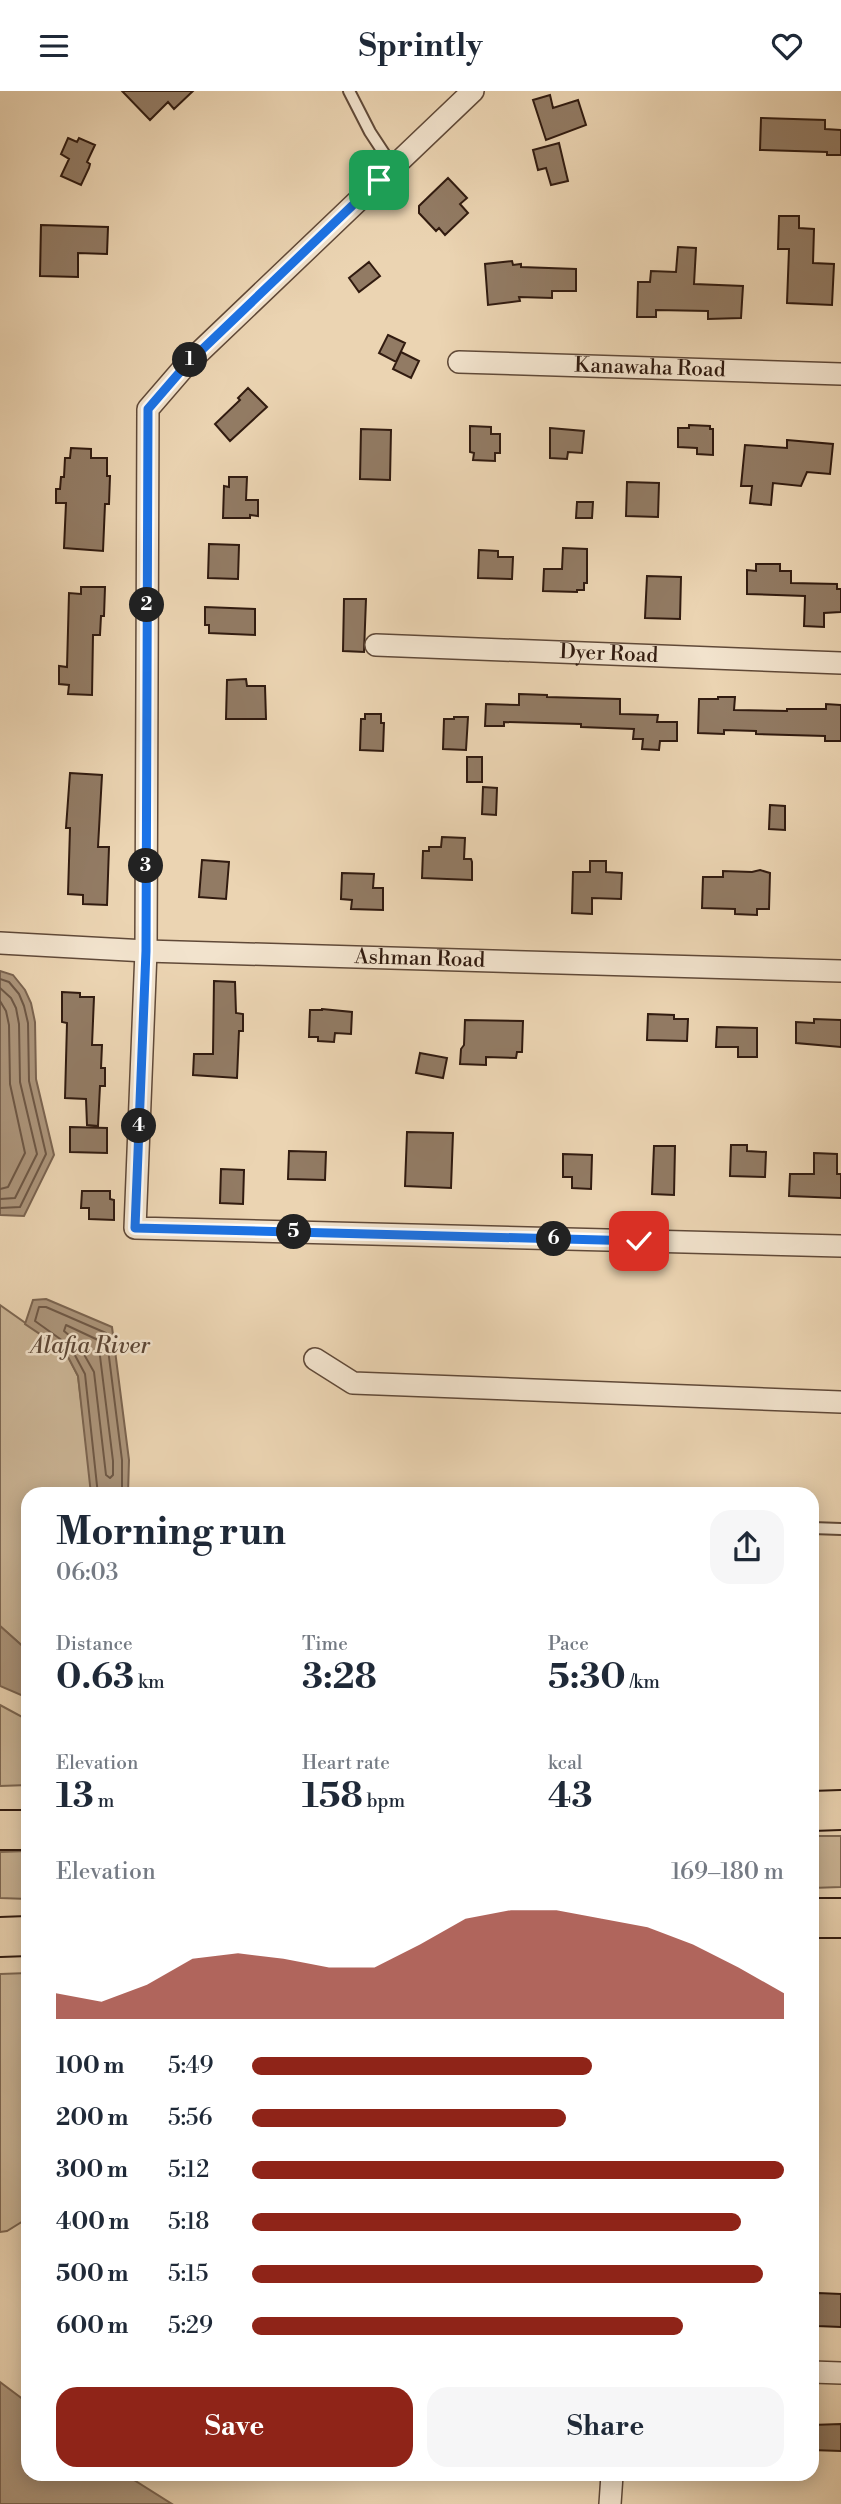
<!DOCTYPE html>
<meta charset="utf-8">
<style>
:root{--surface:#fff;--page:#f6f6f7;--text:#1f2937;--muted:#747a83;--accent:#8f2418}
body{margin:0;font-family:"Libre Bodoni",serif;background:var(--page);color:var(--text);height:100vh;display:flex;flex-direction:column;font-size:26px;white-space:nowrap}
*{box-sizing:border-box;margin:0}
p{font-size:23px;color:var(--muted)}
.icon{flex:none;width:38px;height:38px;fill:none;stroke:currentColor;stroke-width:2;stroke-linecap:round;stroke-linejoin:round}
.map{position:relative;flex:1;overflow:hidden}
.drawer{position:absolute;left:21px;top:1396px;width:798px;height:994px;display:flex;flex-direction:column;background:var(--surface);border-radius:21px;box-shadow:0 4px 18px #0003}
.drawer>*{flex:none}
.pin{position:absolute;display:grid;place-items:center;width:60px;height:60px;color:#fff;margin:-30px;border-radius:14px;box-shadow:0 4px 10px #0006}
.km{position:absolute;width:35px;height:35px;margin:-18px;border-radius:50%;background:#222;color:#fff;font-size:19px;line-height:35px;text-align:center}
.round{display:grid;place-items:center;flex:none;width:74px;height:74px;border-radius:21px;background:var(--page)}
.overview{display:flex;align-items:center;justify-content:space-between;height:119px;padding:0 35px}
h1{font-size:38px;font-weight:700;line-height:52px}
.stats{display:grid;grid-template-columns:repeat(3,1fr);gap:10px;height:119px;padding:7px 35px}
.stats div{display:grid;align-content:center}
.stats b{font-size:35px;font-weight:700}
.stats small{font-size:19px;font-weight:400}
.stats p{font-size:19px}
.chart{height:196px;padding:14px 35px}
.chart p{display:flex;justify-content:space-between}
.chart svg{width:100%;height:126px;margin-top:7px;fill:var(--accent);opacity:.7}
.action{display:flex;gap:14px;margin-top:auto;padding:14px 35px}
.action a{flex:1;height:80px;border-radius:21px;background:var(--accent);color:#fff;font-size:28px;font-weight:700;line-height:80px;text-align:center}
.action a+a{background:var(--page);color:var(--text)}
ul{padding:0 35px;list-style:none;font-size:23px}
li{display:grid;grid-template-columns:112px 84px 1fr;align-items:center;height:52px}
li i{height:18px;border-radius:9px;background:var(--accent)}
header{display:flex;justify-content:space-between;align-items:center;height:91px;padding:0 35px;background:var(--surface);font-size:32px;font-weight:700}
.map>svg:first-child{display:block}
.green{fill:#cbb596;stroke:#7e6853;stroke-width:2}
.water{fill:#ac957b;stroke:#7b6450;stroke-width:2}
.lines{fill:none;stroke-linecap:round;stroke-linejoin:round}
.shore{stroke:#6e5846;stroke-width:2}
.building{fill:#927b64;stroke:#311b10;stroke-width:2}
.service-casing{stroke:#604938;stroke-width:14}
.minor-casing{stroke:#604938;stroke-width:24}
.motorway-casing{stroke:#311b10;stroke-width:42}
.service{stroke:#f2e3cd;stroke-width:10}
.minor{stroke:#f2e3cd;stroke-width:21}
.motorway{stroke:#ebd4b2;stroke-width:38}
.route-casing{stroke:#fff;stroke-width:14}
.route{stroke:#1a73e8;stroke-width:9}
.labels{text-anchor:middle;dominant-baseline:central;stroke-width:5;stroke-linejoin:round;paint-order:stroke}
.street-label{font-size:21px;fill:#311b10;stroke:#f2e3cd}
.water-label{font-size:23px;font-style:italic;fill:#5c4635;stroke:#f2e3cd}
</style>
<header><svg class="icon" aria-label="menu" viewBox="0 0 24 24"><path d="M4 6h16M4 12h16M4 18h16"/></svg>Sprintly<svg class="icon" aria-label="heart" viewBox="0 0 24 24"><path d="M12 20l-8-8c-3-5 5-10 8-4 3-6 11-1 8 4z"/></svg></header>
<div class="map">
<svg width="841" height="2413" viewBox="0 0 841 2413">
<rect width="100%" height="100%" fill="#ebd4b2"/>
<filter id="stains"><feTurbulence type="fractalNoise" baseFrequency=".00286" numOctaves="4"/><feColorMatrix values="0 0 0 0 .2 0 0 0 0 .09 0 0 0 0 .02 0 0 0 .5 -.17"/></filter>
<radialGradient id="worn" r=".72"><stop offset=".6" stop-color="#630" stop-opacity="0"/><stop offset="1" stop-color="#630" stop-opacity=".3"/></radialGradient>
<path class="green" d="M0,1214l65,46 13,25 14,114 -1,4 -63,1v156l-28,-25z
M0,1614l28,15v65l-28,1z
M812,1745h29v51l-29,1z
M28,1760v48l-28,-1v-46z
M28,1882v245l-21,13 -7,1v-258z"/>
<path class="water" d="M0,880l13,4 12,15 6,13 4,19 1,57 18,76 -30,61 -24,-1z
M46,1208l66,28 17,133 -1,34h-37l-13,-118 -13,-25 -40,-27 8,-24z
M0,1535l28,25v47l-28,-12z
M0,2291l28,21v72h98l46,29h-172z"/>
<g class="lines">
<path class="shore" d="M0,888l9,3 10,12 5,12 4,17 1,58 17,73 -26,53 -20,1
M0,897l11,10 5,10 3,16 1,58 17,72 -22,44 -15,1
M0,910l6,10 3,14 1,59 15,69 -17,34 -8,2
M66,1234l32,15 15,121v14l-3,3 -4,-3 -12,-103 -17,-30 -13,-11z
M98,1404l-13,-121 -15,-28 -35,-25 4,-14h7l60,26 16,127v35"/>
</g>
<path class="building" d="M122,0h71l-19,18 -6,-7 -18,18z
M550,4l3,13 25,-8 8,25 -40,15 -13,-40z
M761,27l64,2v9l16,1v25h-14v-3l-67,-2z
M68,47l9,4 2,-4 16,7 -8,17 3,2 -1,4 -8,17 -20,-9 8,-17 -8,-5z
M559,52l9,38 -17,4 -5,-17 -8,2 -5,-20z
M448,87l19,20 -7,6 8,9 -23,22 -6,-7 -3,3 -17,-18v-7z
M779,125h20v12l15,1 -1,34 21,1 -2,41 -45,-2 2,-54h-11z
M41,134l67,2 -1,27 -29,-1v24l-38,-1z
M678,156l18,1 -2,36 49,2 -2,32 -33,1v-8l-52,-1v7h-19l1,-35h12l1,-11 25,1z
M512,170l1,4 8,-1v3l55,2v22h-24v7l-33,-1 1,4 -32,4 -3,-41z
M369,171l11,14 -21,16 -10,-14z
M388,244l17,8 -9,19 -17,-9z
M401,261l18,9 -8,17 -18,-9z
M248,297l19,19 -37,34 -15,-17 25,-24 -2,-2z
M689,334l21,1v3h3v26l-16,-1v-6l-19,-1v-19h11z
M470,335l21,1v7h9v19h-5v8l-22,-1 1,-7 -4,-1z
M550,337l34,3 -2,22 -14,-1 -1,7 -17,-1z
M361,338l30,1 -1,50 -30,-1z
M787,349l46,4 -3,30 -23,-2 -6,14 -28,-3 -2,22 -21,-2 2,-17h-11l4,-41 42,3z
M71,357l20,1v9h16v18h3l-1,28h-4l-2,47 -39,-3 2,-45h-10v-14h4l1,-12h3l1,-19h5z
M229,386h18l-1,23h12v16l-8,-1v3h-27l1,-32 5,1z
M627,391l32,1 -1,34 -32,-1z
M577,411h16l-1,16h-16z
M209,453l30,1 -1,34 -30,-1z
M563,457l24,1v34h-3v7h-7v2l-34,-1 1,-22h18z
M479,459l19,1v6h15l-1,22 -34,-1z
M756,473h24v7h11v12l46,1v5h4v23l-17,1v14l-20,-1 1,-30 -58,-2v-24l9,1z
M647,485l34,1 -1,42 -35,-1z
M81,496h24l-1,29h-3l-1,19h-7l-1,60 -24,-1 1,-9 -10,-1v-18l8,1 2,-74 12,1z
M344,508h22l-2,53 -21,-1z
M205,516l50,2v26l-46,-2v-8h-4z
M246,588l1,7h18l1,33h-40l1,-39z
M519,603l28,1v2l73,2v15l38,1 -1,7h20v19h-17l-1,9 -17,-1 1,-10h-10l1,-10 -53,-2v-3l-77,-2v4h-19l1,-22 33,1z
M718,606h17l-1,13 53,1v-2h39v-5l15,1v36h-16v-5l-69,-2v-3l-32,-1v4l-26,-1 1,-34h19z
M365,623h16v9h3l-1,28 -23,-1 1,-31h4z
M454,626h14l-2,33 -23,-1 1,-30h10z
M467,666h15v25h-15z
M70,682l32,2 -4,72h11l-2,58 -24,-1v-9l-15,-1 2,-66h-4z
M483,696l14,1 -1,27 -14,-1z
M770,714l15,1v24l-16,-1z
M442,746l23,1 -1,21h7l1,3v18l-50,-2 1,-27h6v-4h12z
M202,769l27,2 -3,37 -27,-2z
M590,770h16v11l16,1 -1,26 -29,-1v16l-20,-1 1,-41h17z
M760,779l10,3 -1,36h-12v6l-22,-1v-5l-33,-1 1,-31h20v-6l29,1z
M342,782l32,1 -1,14h10v22l-32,-1 1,-9 -11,-1z
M214,890l21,1 1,31 7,1v17h-4l-2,47 -44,-3 1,-21h19z
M62,901l18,1v4h14l-2,48h10l-1,23h4v18h-5l-2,40 -11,-1 -1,-26 -21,-1 2,-75 -5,-1z
M322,918l30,3 -1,22 -16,-1 -1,9 -16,-1v-4h-9l1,-27h12z
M648,923l26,1v4h14l-1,22 -40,-1z
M814,928l27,1v27l-45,-4v-21l18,1z
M465,929l58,1 -1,31h-5l-1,6 -30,-1v8l-26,-1 1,-15 3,-4z
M717,936l40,1v29h-19v-10h-22z
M420,962l27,5 -4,20 -27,-5z
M70,1036l37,1v25l-37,-1z
M407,1041l46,1 -2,55 -46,-2z
M731,1054h16v6l19,1 -1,25 -35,-1z
M654,1055h21l-1,49 -22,-1z
M289,1060l37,1 -1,28 -37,-1z
M814,1062l23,1v20h4v24l-52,-2 1,-22h24z
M563,1063l29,1 -1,34 -19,-1v-11h-9z
M221,1078l23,1 -1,34 -23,-1z
M82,1100h28v8l4,1v20l-25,-1v-11h-8z
M818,2202l23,1v33l-24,-1v-5l-3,-1v-16h4z
M841,2333v27l-29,-1v-25z"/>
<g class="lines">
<defs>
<path id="service" d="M349,0l21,41 23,35
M812,1437l29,1"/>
<g id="minor">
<path d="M473,0l-287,274 -38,44 -2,542 -11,277 706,18"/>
<path id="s1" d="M459,271l382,12"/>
<path id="s2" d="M376,554l465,18"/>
<path id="s3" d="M0,852l146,8 695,20"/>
<path d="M315,1268l38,24 488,19"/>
<path d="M812,2281l29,1"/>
<path d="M610,2413l2,-29"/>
</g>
<path id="motorway" d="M812,1720l29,-1
M0,1739h28
M812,1827h29
M0,1846l28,-1"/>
</defs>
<use href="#service" class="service-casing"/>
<use href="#minor" class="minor-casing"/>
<use href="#motorway" class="motorway-casing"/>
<use href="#service" class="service"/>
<use href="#minor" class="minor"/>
<use href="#motorway" class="motorway"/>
</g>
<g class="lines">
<defs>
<path id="route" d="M379,89l-193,185 -38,44 -2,542 -11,277 504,13"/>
</defs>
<use href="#route" class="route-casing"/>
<use href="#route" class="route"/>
</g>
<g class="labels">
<g class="street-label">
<text stroke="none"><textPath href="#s1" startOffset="191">Kanawaha Road</textPath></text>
<text stroke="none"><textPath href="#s2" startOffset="233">Dyer Road</textPath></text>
<text stroke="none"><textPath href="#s3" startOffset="420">Ashman Road</textPath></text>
</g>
<g class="water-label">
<text x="90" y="1255">Alafia River</text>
</g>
</g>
<rect width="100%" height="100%" filter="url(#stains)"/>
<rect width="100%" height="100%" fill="url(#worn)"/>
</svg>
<div class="pin" style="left:379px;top:89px;background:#1e9e55"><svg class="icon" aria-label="arrive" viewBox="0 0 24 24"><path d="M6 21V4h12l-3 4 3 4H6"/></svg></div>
<div class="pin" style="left:639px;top:1150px;background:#d93025"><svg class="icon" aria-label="check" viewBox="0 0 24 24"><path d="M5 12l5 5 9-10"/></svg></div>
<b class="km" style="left:190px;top:269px">1</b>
<b class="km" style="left:147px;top:514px">2</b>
<b class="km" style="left:146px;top:775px">3</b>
<b class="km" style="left:139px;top:1035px">4</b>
<b class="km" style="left:294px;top:1141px">5</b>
<b class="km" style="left:554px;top:1148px">6</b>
<section class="drawer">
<div class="overview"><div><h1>Morning run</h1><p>06:03</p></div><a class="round"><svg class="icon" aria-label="share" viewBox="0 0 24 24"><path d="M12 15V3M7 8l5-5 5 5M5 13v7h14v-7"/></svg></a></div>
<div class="stats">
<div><p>Distance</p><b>0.63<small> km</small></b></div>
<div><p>Time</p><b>3:28</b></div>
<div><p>Pace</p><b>5:30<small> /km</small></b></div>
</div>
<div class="stats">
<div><p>Elevation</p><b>13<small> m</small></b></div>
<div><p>Heart rate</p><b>158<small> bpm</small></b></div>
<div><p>kcal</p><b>43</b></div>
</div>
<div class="chart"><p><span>Elevation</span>169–180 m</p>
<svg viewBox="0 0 160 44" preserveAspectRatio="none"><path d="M0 44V35L10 38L20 32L30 23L40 21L50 23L60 26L70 26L80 18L90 9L100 6L110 6L120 9L130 12L140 18L150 26L160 35V44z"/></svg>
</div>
<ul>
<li><b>100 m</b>5:49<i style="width:64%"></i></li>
<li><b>200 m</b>5:56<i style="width:59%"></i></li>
<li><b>300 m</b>5:12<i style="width:100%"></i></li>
<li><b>400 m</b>5:18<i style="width:92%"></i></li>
<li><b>500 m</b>5:15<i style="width:96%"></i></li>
<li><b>600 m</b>5:29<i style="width:81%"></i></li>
</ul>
<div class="action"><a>Save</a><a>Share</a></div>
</section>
</div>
